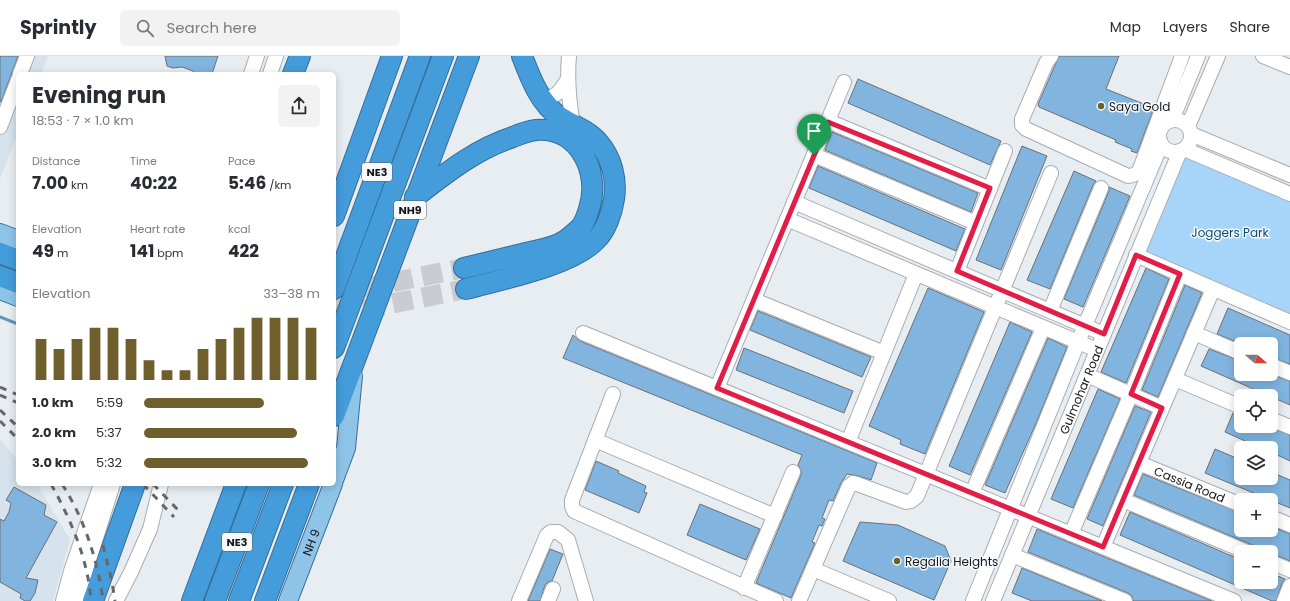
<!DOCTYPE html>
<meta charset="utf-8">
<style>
:root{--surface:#fff;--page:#f2f2f3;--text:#2b2b33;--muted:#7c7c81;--line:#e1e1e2;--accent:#6e5f2d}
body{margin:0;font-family:Poppins,sans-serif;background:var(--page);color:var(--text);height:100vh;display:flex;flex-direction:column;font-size:15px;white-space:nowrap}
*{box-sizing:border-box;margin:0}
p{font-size:13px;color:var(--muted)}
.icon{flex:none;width:22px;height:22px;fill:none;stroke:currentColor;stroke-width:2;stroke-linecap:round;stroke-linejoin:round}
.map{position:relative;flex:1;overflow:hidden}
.drawer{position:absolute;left:16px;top:16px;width:320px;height:414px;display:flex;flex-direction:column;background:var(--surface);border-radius:6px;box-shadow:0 2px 10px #0003}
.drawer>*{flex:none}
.needle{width:26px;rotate:110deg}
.controls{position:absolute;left:1234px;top:281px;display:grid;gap:8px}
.controls a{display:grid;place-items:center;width:44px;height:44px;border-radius:6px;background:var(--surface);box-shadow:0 2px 10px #0003;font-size:20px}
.pin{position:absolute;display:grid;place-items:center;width:34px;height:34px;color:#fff;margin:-41px -17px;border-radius:50% 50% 50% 0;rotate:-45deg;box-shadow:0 0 4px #0007}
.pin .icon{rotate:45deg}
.round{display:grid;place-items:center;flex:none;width:42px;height:42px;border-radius:6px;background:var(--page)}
.head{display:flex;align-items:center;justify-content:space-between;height:68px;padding:0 16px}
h1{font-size:22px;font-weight:700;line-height:30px}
.stats{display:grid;grid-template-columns:repeat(3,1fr);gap:6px;height:68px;padding:4px 16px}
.stats div{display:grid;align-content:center}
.stats b{font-size:17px;font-weight:700}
.stats small{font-size:11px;font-weight:400}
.stats p{font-size:11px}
.chart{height:112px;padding:8px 16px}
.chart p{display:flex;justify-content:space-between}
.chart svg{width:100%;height:72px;margin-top:4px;stroke:var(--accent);stroke-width:6}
ul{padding:0 16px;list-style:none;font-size:13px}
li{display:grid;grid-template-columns:64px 48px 1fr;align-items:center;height:30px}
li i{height:10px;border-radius:5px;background:var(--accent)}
header{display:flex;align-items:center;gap:24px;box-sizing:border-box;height:56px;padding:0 20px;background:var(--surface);border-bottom:1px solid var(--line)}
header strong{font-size:19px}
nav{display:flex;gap:22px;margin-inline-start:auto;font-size:14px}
.search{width:280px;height:36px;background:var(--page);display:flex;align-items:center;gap:10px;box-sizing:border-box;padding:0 14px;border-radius:6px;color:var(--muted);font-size:15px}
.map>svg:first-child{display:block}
.built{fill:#d6e2ec}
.green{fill:#a7d5fa}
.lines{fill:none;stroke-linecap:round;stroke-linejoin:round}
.stream{stroke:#6194bc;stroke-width:3}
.building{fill:#81b5df;stroke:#6b7075}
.highway-tunnel{stroke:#c9cdd2;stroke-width:20;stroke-dasharray:20 10;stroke-linecap:butt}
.minor-casing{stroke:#a8adb2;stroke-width:16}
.major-casing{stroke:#356e97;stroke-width:20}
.highway-casing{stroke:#356e97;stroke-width:22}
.minor{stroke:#fff;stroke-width:14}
.major{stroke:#8fc4e9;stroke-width:18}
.highway{stroke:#459cdb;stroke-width:20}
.rail{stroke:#65686b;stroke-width:3;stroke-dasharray:7 7;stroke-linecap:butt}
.route-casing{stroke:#fff;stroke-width:8}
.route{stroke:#e11d48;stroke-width:5}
.poi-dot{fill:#6e5f2d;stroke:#f6fafe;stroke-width:1.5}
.labels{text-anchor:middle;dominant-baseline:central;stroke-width:3;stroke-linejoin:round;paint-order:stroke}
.shield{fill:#f6fafe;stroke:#5a5c5e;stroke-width:1}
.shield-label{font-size:11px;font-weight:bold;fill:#17181a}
.poi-label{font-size:12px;fill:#17181a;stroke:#f6fafe;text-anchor:start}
.park-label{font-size:12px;fill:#0c4b72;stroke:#f6fafe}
.street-label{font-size:12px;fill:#17181a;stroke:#f6fafe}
</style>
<header>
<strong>Sprintly</strong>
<div class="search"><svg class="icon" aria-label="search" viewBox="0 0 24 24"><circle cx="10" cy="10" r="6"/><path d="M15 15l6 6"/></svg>Search here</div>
<nav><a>Map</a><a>Layers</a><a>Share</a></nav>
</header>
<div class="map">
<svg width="1290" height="545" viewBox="0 0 1290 545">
<rect width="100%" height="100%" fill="#e8edf2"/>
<path class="built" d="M0,0h48l-7,18h-23v59l-18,46z
M0,383l18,22v23h19l33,56 -17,61h-53z"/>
<path class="green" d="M1184,93l106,45v128l-151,-66z"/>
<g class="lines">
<path class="stream" d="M0,261l18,7"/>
</g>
<path class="building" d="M0,0h18l-17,46h-1z
M165,0h53l-6,18h-18l-1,-3 -11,-4 -9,1 -6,-2z
M1059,0h60l-13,33 48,19 -17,45 -6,-2 1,-2 -17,-7 1,-2 -77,-33 -1,-3z
M858,23l143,62 -11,24 -142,-62z
M832,76l146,61 -7,19 -146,-62z
M1022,90l25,10 -46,114 -25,-10z
M818,110l147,63 -9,22 -147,-63z
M1074,115l22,10 -3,4 -43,104 -23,-9z
M1109,131l21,9 -47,111 -19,-8 45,-108z
M1146,212l23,11 -43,104 -25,-11z
M1185,229l17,8 -44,104 -16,-7z
M928,232l56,24 -59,142 -25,-10 1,-4 -32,-14z
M1228,252l62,27v29l-19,-7v-13h-29l-25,-10z
M758,255l113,46 -9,20 -112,-47z
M1010,266l22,10 -62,143 -21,-9z
M573,279l7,6 297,122 -6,17 -12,-4 -12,-2 -6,9 -8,18 -4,-1 -7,18 3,1 -3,7 -3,-1 -7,17 3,1 -24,55 -35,-15 45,-108v-4l-3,-6 4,-10 -239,-97z
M1048,282l19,9 -30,74 -32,72 -20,-8z
M744,292l109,43 -9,22 -108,-43z
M1209,293l32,12v13h29l20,7v24l-89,-39z
M1098,333l22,10 -47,109 -22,-9z
M1135,350l16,6 -48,114 -16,-7z
M1233,357l8,2v11h26l23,9v26l-19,-9v-4h-10l-36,-16z
M1215,393l26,11v18h30v-6l19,8v28l-85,-35z
M596,405l23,10 -1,2 28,13 -2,6 3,1 -8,20 -54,-23z
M1143,418l98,39v17h30v-4l19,8v27l-156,-66z
M14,431l32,18 -2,10 13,7 -31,56 12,2 -3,13 -5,8h-5l-5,-3 1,-4 -21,-12v-63l4,2 5,-9 2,-9 -5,-3z
M700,448l60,25 -14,31 -59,-25z
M1130,456l111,48v22h30v-9l14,6 -3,4 -6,18h-4l-152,-66z
M860,466l38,3 47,21 6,15 -17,39 -91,-39z
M1037,473l31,13 144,59h-79l-1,-5 -4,-3 -100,-41z
M550,493l13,5 -11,27 -4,1 -3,3 -5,16h-12z
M1022,512l80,33h-70l-20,-8z"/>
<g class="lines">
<path class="highway-tunnel" d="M334,238l130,-26
M334,259l132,-26"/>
<defs>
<g id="minor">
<path d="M569,0c-2,23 0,46 4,69"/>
<path d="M1051,0l-5,7 -24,56v6l4,4 102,47c6,0 9,-2 12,-7l42,-113"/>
<path d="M1263,0l27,11"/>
<path d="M20,18l7,-18"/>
<path d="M251,18l6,-18"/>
<path d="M270,18l6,-18"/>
<path d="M544,43c14,-3 16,-8 24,-20"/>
<path d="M1172,64l26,-64"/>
<circle cx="1175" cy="80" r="16"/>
<path d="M828,65l162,68"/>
<path d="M1188,70l30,-70"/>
<path d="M0,71l18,-47"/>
<path d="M1191,78l99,41"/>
<path d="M1184,93l106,45"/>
<path d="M814,99l162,68"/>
<path d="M794,146l310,132"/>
<path d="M787,163l310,131"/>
<path d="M1136,199l154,67"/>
<path d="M957,215l48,-120"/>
<path d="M754,244l130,53"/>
<path d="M1050,255l51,-123"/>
<path d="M583,277l651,268"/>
<path d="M1194,277l47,20"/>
<path d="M1271,309l19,8"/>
<path d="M1087,319l75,33"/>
<path d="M1175,323l66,28"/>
<path d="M717,332l127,-306"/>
<path d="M613,338l-41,106v6l2,5 202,90"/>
<path d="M1271,363l19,8"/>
<path d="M595,384l180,76"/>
<path d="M848,386l68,-168"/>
<path id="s1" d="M1139,407l102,42"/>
<path d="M972,437l71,-165"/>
<path d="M1123,444l124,52"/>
<path d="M1271,461l19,8"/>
<path d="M1071,478l60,-140 49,-120"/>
<path d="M1103,491l110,-258"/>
<path d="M1012,499l113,46"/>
<path d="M1271,506l19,8"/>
<path d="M813,513l76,32"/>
<path d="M744,532l49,-116"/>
<path d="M63,545l8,-30 30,-87"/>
<path d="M76,545l37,-117"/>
<path d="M116,545l15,-29 19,-43 11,-45"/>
<path d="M519,545l28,-66 4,-3h7l10,8 18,61"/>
<path d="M548,545l5,-12"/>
<path d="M799,545l50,-115 4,-3 4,1 49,18 5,-1 6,-5 134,-323"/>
<path d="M973,545l105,-259 83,-197"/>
<path id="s2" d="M993,545l187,-450"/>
<path d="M1284,545l6,-15"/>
</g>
<g id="major">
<path d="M0,177l18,7"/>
<path d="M0,234l18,7"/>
<path d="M334,424l12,-32 7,-72"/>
<path id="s3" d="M288,545l45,-117"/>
</g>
<path id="highway" d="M293,18l7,-18
M415,141c31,-24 61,-48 98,-60 7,-3 15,-6 23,-7 43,-3 65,42 53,79 -2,6 -4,14 -9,19 -4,4 -9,8 -14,12 -11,8 -27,10 -40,13 -20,5 -41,10 -62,15
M334,160l58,-160
M0,197l18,7
M0,220l18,7
M334,233l86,-233
M466,233c36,-10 105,-23 130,-49 10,-10 16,-27 18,-41 3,-20 -2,-41 -16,-57 -9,-11 -26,-17 -38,-25 -20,-13 -30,-40 -38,-61
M334,292l109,-292
M334,360l135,-360
M93,545l42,-117
M192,545l44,-117
M215,545l44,-117
M239,545l44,-117
M265,545l44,-117"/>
</defs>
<use href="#minor" class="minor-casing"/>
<use href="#major" class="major-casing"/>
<use href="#highway" class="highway-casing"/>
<use href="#minor" class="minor"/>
<use href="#major" class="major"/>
<use href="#highway" class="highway"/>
<path class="rail" d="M0,331l18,8
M0,339l18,8
M0,354l18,17
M0,365l18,18
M51,428c20,36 37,75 40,117
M62,428c22,34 36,77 41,117
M143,428l31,33
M153,428l27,28
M103,489l9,37 3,19"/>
</g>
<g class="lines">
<defs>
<path id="route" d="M828,66l162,66 -33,83 147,63 32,-79 44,19 -49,120 31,14 -59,139 -386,-159z"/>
</defs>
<use href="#route" class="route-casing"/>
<use href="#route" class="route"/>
</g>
<g class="poi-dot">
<circle cx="1101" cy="50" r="4"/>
<circle cx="897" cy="505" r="4"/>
</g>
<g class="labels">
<g class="shield">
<rect x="362" y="107" width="30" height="18" rx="3"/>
<rect x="394" y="145" width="32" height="18" rx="3"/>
<rect x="222" y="477" width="30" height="18" rx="3"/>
</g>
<g class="shield-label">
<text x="377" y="116">NE3</text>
<text x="410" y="154">NH9</text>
<text x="237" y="486">NE3</text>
</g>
<g class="poi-label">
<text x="1109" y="50">Saya Gold</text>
<text x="905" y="505">Regalia Heights</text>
</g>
<g class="park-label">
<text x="1230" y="176">Joggers Park</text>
</g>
<g class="street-label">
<text stroke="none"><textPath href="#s2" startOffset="229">Gulmohar Road</textPath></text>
<text stroke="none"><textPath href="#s1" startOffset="55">Cassia Road</textPath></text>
<text stroke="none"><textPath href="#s3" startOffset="63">NH 9</textPath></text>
</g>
</g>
</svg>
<div class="controls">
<a><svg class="needle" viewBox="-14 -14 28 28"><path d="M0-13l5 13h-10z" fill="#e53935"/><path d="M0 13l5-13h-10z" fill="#7c7c81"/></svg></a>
<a><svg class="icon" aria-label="locate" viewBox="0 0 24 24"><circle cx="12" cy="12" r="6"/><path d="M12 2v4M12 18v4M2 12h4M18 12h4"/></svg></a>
<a><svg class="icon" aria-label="layers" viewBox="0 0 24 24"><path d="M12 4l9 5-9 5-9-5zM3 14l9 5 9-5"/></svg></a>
<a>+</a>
<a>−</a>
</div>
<div class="pin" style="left:814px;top:99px;background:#1e9e55"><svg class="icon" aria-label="arrive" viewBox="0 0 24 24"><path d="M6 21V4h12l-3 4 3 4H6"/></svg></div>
<section class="drawer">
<div class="head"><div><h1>Evening run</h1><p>18:53 · 7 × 1.0 km</p></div><a class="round"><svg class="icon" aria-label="share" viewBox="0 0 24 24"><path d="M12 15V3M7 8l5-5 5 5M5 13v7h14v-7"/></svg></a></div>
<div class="stats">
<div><p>Distance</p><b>7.00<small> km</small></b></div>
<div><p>Time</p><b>40:22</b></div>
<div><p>Pace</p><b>5:46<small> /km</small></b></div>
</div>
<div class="stats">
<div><p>Elevation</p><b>49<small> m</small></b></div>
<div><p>Heart rate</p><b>141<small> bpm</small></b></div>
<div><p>kcal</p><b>422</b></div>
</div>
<div class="chart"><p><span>Elevation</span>33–38 m</p>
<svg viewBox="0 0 160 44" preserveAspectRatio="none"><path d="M5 44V19M15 44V25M25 44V19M35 44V12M45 44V12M55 44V19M65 44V32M75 44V38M85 44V38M95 44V25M105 44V19M115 44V12M125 44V6M135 44V6M145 44V6M155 44V12"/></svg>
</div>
<ul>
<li><b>1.0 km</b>5:59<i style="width:68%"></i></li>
<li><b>2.0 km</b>5:37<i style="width:87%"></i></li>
<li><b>3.0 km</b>5:32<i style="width:93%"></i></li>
</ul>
</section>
</div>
